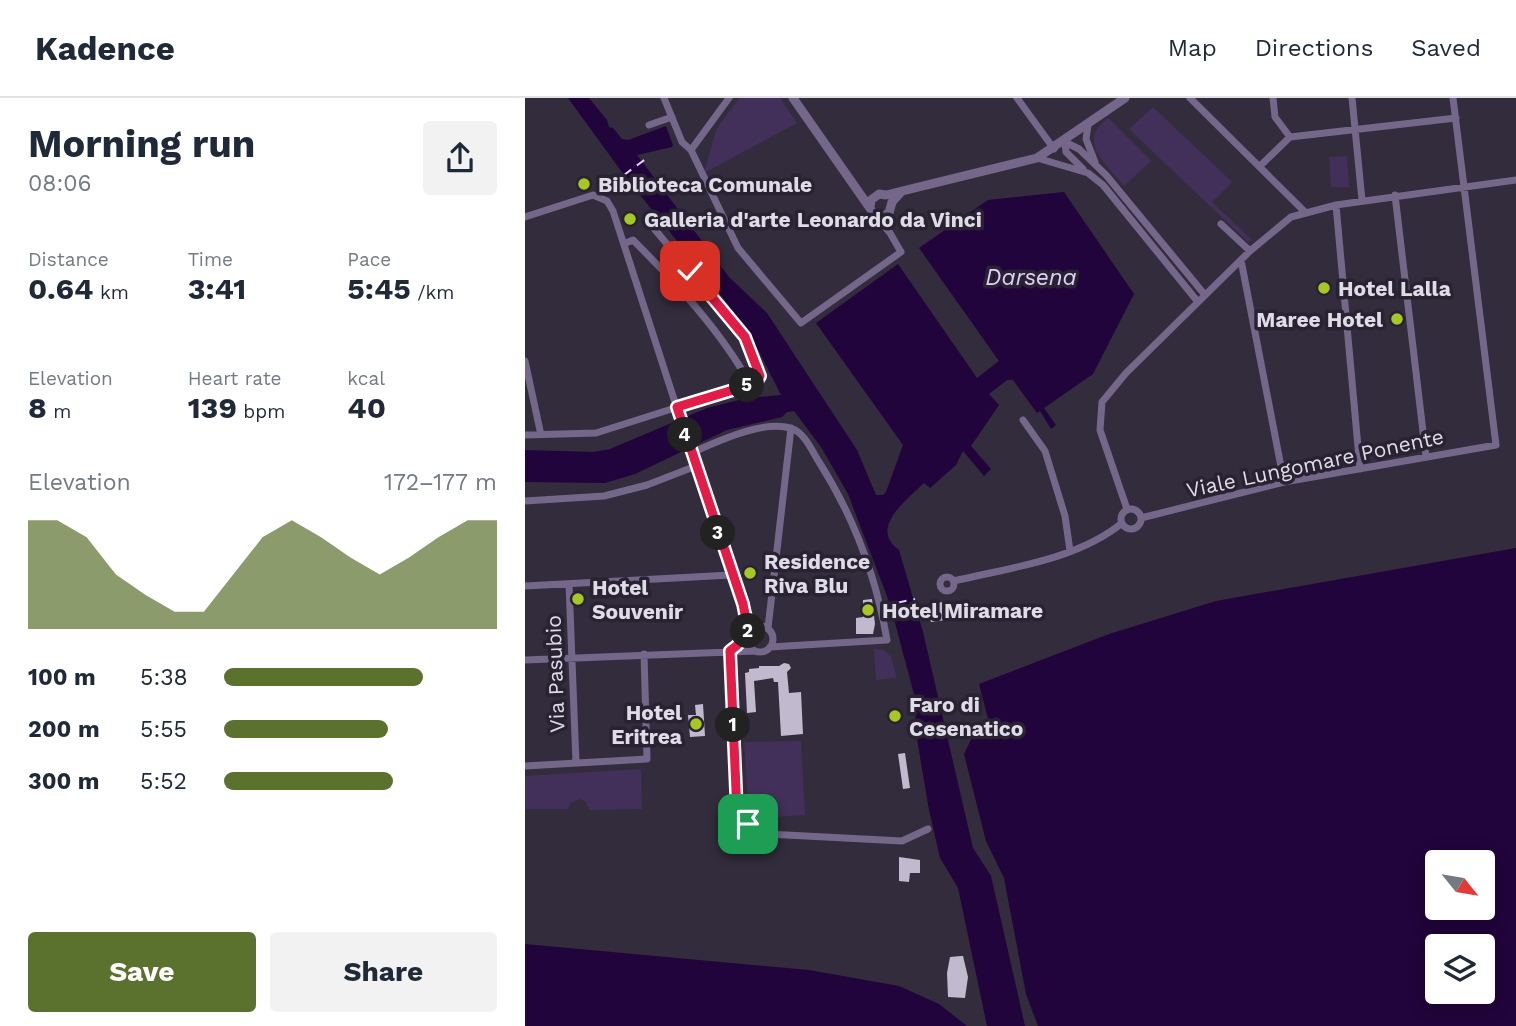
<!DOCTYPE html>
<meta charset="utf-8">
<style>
:root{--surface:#fff;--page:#f2f2f3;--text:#1f2937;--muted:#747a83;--line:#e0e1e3;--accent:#5b712e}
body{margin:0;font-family:"Work Sans",sans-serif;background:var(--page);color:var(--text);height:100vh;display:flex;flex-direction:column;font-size:26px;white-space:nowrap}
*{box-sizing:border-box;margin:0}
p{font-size:23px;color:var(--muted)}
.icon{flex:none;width:38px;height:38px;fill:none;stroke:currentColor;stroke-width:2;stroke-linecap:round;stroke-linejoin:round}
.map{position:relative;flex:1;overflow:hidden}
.side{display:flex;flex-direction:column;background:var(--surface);width:525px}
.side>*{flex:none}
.needle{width:46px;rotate:120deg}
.controls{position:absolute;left:900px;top:752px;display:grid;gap:14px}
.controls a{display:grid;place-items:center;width:70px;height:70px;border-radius:7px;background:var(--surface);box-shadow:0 4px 18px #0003;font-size:35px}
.pin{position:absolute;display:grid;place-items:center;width:60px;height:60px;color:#fff;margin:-30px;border-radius:14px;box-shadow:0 4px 10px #0006}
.km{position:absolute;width:35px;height:35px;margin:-18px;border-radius:50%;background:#222;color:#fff;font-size:19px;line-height:35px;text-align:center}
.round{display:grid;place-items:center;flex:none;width:74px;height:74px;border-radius:7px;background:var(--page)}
.summary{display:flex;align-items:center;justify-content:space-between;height:119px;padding:0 28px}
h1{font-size:38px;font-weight:700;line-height:52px}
.figures{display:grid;grid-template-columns:repeat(3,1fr);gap:10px;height:119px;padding:7px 28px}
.figures div{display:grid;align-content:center}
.figures b{font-size:30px;font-weight:700}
.figures small{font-size:19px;font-weight:400}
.figures p{font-size:19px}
.chart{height:196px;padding:14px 28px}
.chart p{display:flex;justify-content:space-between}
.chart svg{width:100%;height:126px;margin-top:7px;fill:var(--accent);opacity:.7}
.primary-button{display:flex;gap:14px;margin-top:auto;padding:14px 28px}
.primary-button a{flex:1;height:80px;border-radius:7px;background:var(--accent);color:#fff;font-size:28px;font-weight:700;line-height:80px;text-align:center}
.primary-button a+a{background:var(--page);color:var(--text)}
ul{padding:0 28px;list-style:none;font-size:23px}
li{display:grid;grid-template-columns:112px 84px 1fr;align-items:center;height:52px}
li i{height:18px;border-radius:9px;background:var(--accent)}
header{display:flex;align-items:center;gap:42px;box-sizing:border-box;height:98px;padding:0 35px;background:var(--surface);border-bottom:2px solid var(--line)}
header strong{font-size:33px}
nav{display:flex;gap:38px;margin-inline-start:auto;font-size:24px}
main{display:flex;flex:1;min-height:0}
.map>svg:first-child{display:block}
.green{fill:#42305b}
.water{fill:#21043b;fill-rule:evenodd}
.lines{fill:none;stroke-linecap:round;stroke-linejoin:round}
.ferry{stroke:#e0d0fb;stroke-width:2;stroke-dasharray:9 7;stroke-linecap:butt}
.building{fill:#c1bace}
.minor{stroke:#746789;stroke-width:7}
.tertiary{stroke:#746789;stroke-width:9}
.route-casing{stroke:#fff;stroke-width:14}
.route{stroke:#e11d48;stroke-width:9}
.poi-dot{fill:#a5c824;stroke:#282232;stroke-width:2.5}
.labels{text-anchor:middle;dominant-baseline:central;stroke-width:7;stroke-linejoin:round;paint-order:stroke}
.poi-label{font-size:21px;font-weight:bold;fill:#e0dce7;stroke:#282232;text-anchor:start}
.street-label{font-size:21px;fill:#e0dce7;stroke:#282232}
.water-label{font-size:23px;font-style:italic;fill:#e0d0fb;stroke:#282232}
</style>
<header>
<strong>Kadence</strong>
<nav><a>Map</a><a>Directions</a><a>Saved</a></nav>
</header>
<main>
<section class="side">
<div class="summary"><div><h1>Morning run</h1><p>08:06</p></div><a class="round"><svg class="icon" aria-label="share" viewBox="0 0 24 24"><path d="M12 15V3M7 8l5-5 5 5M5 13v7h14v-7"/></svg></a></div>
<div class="figures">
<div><p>Distance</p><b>0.64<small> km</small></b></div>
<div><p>Time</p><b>3:41</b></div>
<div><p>Pace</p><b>5:45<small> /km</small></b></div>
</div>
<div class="figures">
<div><p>Elevation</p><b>8<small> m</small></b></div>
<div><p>Heart rate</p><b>139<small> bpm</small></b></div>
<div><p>kcal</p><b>40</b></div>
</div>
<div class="chart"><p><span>Elevation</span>172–177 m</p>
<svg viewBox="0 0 160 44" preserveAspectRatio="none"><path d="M0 44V6L10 6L20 12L30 25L40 32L50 38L60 38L70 25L80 12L90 6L100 12L110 19L120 25L130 19L140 12L150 6L160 6V44z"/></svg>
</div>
<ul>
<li><b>100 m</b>5:38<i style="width:73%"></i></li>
<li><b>200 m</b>5:55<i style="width:60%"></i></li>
<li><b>300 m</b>5:52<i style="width:62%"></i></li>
</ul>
<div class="primary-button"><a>Save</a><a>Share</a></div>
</section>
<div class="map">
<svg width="991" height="928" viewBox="0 0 991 928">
<rect width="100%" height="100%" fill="#322c3c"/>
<path class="green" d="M214,0h41l17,25 -93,50 12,-43z
M628,9l79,75 -20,20 39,37 -3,3 -119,-113z
M583,20l43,43 -27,25c-18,-23 -48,-44 -16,-68z
M822,58l2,31h-18l-2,-30z
M349,551l10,1 7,7 6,21 -21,2z
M276,643l4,74 -56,4 -5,-77z
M116,671l1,40 -53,1 -3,-8 -5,-3 -10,3 -3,7h-43v-33z"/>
<path class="water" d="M43,0h21l18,22 2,7 4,1 9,11 6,1 38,-14 7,19 -1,2 -35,8 92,122 38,36 90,137 19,45h7l3,-3 17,-47 -87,-122 82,-59 79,114 22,-17 -80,-113 69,-48 76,-8 70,102 -41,80 -49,34 12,17 -5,4 -11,-18 -3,2 -24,-33h-6l-18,14 10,11 -28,41 20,23 -7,7 -21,-25 -7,14 -26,23 -6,-5c-17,17 -56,45 -25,67l24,82 50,216 18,28 34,150h-38l-29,-138 -18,-30 -11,-48 -13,-77 -1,-35 -25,-94 -42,-110 -27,-47 -27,-36 -7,1 -5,5 -55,13 -92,44 -30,9 -80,-1v-32l69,2 16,-3 97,-41 40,-10 34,-3 -34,-67 -123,-153z
M991,450v478h-478l-12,-32 -22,-116 -18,-37 -22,-87 11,-23 13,-12 -9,-35 130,-50 107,-33zM912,765h45v45h-45zM912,849h45v45h-45z
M0,846l284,26 90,16 40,18 28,22h-442z"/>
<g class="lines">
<path class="ferry" d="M99,77l23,-17
M357,508l33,-7"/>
</g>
<path class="building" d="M347,501l3,25 -2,10h-17v-16l7,-1v-17z
M417,504l4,18 -15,2 -4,-16z
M259,565l5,1 2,4 -4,4 2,21 12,-1 2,42 -22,2 -3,-54h-4l-1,-4 -19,3 2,31 -9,1 -2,-40 4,-1v-3l10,-1v-2h20z
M178,606l2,32 -15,1 -2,-22h8l-1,-10z
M380,655l5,35 -7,1 -5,-35z
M374,759l21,3v13h-10l-1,9 -10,-1z
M436,858h2l5,21 -3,21 -17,-1 -1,-24 3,-16z"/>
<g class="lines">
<path class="minor" d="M139,0l18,44 9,8 47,98 63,75 100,-71 -11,-19 -16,-19
M492,0l37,51
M665,0l116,115
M748,0l2,19 15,20
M827,0l10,102
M124,27l23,-8
M563,27l-2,14 9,23
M540,44l14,7 27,26 99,120
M540,44l1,10 17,17
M166,52l38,-52
M512,60l51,15 15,12 95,117
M735,68l30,-29 166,-19
M870,97l31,262
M811,107l24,264
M0,119l68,-22 14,6 6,10 118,364 19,41 10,10
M696,126l29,27
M101,145l7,-3c42,42 88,91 117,144
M716,162l43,222
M0,263l16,74
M498,322l22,31 20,65 5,35
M0,337l71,-2 164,-52 -15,-44 -94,-112
M166,355c25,-11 75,-35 102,-24 12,5 19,22 26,33 35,55 57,114 68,178l-117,7
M0,403l79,-5 43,-11 49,-19
M596 421a10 10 0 1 1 20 0a10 10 0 1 1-20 0Z
M602,411l-27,-79 2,-28 24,-29 124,-122 41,-34 45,-12 180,-25
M616,420l143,-36 212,-37 -43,-347
M415 486a7 7 0 1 1 14 0a7 7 0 1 1-14 0Z
M429,483c54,-13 123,-21 168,-58
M44,486l7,179
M0,488l206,-11
M222 541a13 13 0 1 1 26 0a13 13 0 1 1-26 0Z
M243,530l23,-200
M205,553l8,162 10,11 19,10 135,7 26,-12
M0,562l230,-9
M0,668l122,-7 -3,-105"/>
<path class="tertiary" d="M268,0l81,116 9,2 6,-3 3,-11 9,-10
M345,109l1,-7 8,-6 7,1 151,-37 88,-60"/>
</g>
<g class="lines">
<defs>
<path id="route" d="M165,173l55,66 15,39 -4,7 -79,24 66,197c5,25 9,31 -13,47l7,162 11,11"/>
</defs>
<use href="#route" class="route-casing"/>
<use href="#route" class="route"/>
</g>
<g class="poi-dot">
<circle cx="59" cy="86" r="7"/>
<circle cx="105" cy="121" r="7"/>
<circle cx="799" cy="190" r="7"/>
<circle cx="872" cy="221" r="7"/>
<circle cx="225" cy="475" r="7"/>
<circle cx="53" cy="501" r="7"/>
<circle cx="343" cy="512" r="7"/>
<circle cx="370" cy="618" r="7"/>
<circle cx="171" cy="626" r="7"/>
</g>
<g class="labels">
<g class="poi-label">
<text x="73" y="86">Biblioteca Comunale</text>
<text x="119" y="121">Galleria d'arte Leonardo da Vinci</text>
<text x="813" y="190">Hotel Lalla</text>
<text x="858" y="221" text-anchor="end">Maree Hotel</text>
<text x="239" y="463">Residence<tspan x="239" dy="24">Riva Blu</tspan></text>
<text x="67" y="489">Hotel<tspan x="67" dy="24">Souvenir</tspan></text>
<text x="357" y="512">Hotel Miramare</text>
<text x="384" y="606">Faro di<tspan x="384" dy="24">Cesenatico</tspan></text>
<text x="157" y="614" text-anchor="end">Hotel<tspan x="157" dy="24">Eritrea</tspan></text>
</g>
<g class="street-label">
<text transform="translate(790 365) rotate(-12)">Viale Lungomare Ponente</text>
<text transform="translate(30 576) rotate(-92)">Via Pasubio</text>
</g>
<g class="water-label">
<text x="506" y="179">Darsena</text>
</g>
</g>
</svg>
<div class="controls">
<a><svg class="needle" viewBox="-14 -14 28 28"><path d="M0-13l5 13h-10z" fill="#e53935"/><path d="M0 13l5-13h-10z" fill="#747a83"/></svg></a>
<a><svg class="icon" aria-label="layers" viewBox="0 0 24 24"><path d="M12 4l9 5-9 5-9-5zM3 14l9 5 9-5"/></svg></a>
</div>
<div class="pin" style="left:223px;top:726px;background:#1e9e55"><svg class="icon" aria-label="arrive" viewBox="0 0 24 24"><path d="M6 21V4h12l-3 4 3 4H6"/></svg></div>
<div class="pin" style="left:165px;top:173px;background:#d93025"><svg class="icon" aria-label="check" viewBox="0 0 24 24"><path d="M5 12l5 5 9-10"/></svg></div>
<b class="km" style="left:208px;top:627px">1</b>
<b class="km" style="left:223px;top:533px">2</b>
<b class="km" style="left:193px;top:435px">3</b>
<b class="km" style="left:160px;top:337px">4</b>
<b class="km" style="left:222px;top:287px">5</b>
</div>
</main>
